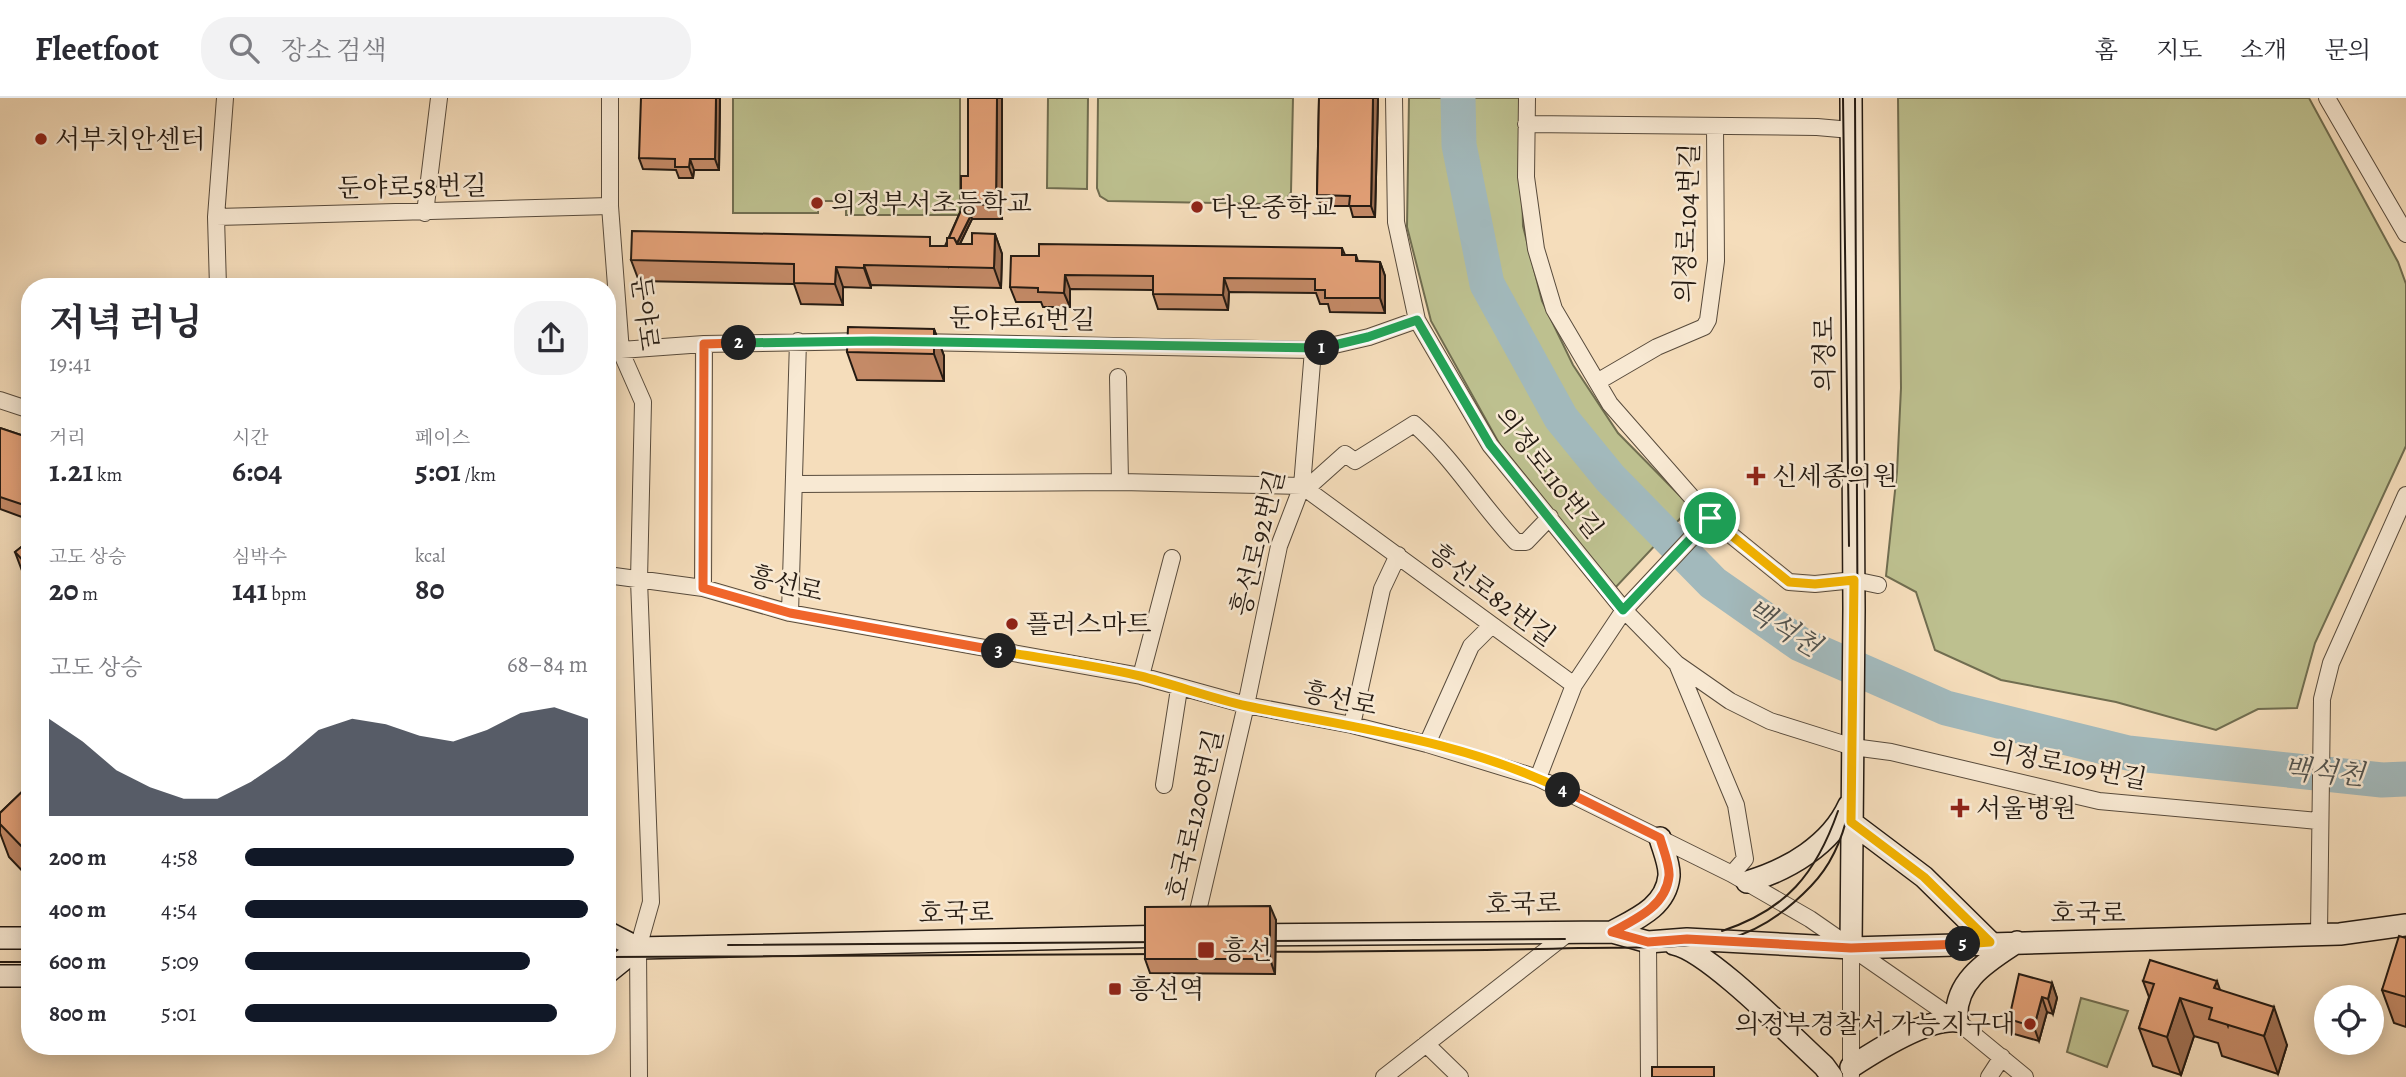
<!DOCTYPE html>
<html lang="ko">
<meta charset="utf-8">
<style>
:root{--surface:#fff;--page:#f2f2f3;--text:#2b2b33;--muted:#7c7c81;--line:#e1e1e2;--accent:#111827}
body{margin:0;font-family:Alegreya,"Noto Serif KR",serif;background:var(--page);color:var(--text);height:100vh;display:flex;flex-direction:column;font-size:26px;white-space:nowrap}
*{box-sizing:border-box;margin:0}
p{font-size:23px;color:var(--muted)}
.icon{flex:none;width:38px;height:38px;fill:none;stroke:currentColor;stroke-width:2;stroke-linecap:round;stroke-linejoin:round}
.map{position:relative;flex:1;overflow:hidden}
.drawer{position:absolute;left:21px;top:180px;width:595px;height:777px;display:flex;flex-direction:column;background:var(--surface);border-radius:28px;box-shadow:0 4px 18px #0003}
.drawer>*{flex:none}
.controls{position:absolute;left:2314px;top:887px;display:grid;gap:14px}
.controls a{display:grid;place-items:center;width:70px;height:70px;border-radius:50%;background:var(--surface);box-shadow:0 4px 18px #0003;font-size:35px}
.pin{position:absolute;display:grid;place-items:center;width:60px;height:60px;color:#fff;margin:-30px;border:4px solid #fff;border-radius:50%;box-shadow:0 2px 7px #0007}
.km{position:absolute;width:35px;height:35px;margin:-18px;border-radius:50%;background:#222;color:#fff;font-size:19px;line-height:35px;text-align:center}
.round{display:grid;place-items:center;flex:none;width:74px;height:74px;border-radius:28px;background:var(--page)}
.headline{display:flex;align-items:center;justify-content:space-between;height:119px;padding:0 28px}
h1{font-size:38px;font-weight:700;line-height:52px}
.stats{display:grid;grid-template-columns:repeat(3,1fr);gap:10px;height:119px;padding:7px 28px}
.stats div{display:grid;align-content:center}
.stats b{font-size:30px;font-weight:700}
.stats small{font-size:19px;font-weight:400}
.stats p{font-size:19px}
.chart{height:196px;padding:14px 28px}
.chart p{display:flex;justify-content:space-between}
.chart svg{width:100%;height:126px;margin-top:7px;fill:var(--accent);opacity:.7}
ul{padding:0 28px;list-style:none;font-size:23px}
li{display:grid;grid-template-columns:112px 84px 1fr;align-items:center;height:52px}
li i{height:18px;border-radius:9px;background:var(--accent)}
header{display:flex;align-items:center;gap:42px;box-sizing:border-box;height:98px;padding:0 35px;background:var(--surface);border-bottom:2px solid var(--line)}
header strong{font-size:33px}
nav{display:flex;gap:38px;margin-inline-start:auto;font-size:24px}
.search{width:490px;height:63px;background:var(--page);display:flex;align-items:center;gap:18px;box-sizing:border-box;padding:0 24px;border-radius:28px;color:var(--muted);font-size:26px}
.map>svg:first-child{display:block}
.green{fill:#bdc08f;stroke:#706d50;stroke-width:2}
.lines{fill:none;stroke-linecap:round;stroke-linejoin:round}
.river{stroke:#a2b9bc;stroke-width:35}
.street-casing{stroke:#584b3c;stroke-width:18}
.secondary-casing{stroke:#241a12;stroke-width:24}
.street{stroke:#f8e9d3;stroke-width:16}
.secondary{stroke:#f8e9d3;stroke-width:21}
.tram{stroke:#241a12;stroke-width:2}
.wall{fill:#c48a67;stroke:#241a12;stroke-width:2}
.shaded-wall{fill:#a07154;stroke:#241a12;stroke-width:2}
.building{fill:#e4a178;stroke:#241a12;stroke-width:2}
.split-1-casing{stroke:#fff;stroke-width:14}
.split-2-casing{stroke:#fff;stroke-width:14}
.split-3-casing{stroke:#fff;stroke-width:14}
.split-4-casing{stroke:#fff;stroke-width:14}
.split-5-casing{stroke:#fff;stroke-width:14}
.split-6-casing{stroke:#fff;stroke-width:14}
.split-1{stroke:#22a559;stroke-width:9}
.split-2{stroke:#22a559;stroke-width:9}
.split-3{stroke:#f0652b;stroke-width:9}
.split-4{stroke:#f5b400;stroke-width:9}
.split-5{stroke:#f0652b;stroke-width:9}
.split-6{stroke:#f5b400;stroke-width:9}
.poi-dot{fill:#8f2418;stroke:#f8e9d3;stroke-width:2.5}
.labels{text-anchor:middle;dominant-baseline:central;stroke-width:5;stroke-linejoin:round;paint-order:stroke}
.poi-label{font-size:26px;fill:#241a12;stroke:#f8e9d3;text-anchor:start}
.street-label{font-size:26px;fill:#241a12;stroke:#f8e9d3}
.water-label{font-size:28px;font-style:italic;fill:#50524e;stroke:#f8e9d3}
</style>
<header>
<strong>Fleetfoot</strong>
<div class="search"><svg class="icon" aria-label="search" viewBox="0 0 24 24"><circle cx="10" cy="10" r="6"/><path d="M15 15l6 6"/></svg>장소 검색</div>
<nav><a>홈</a><a>지도</a><a>소개</a><a>문의</a></nav>
</header>
<div class="map">
<svg width="2406" height="979" viewBox="0 0 2406 979">
<rect width="100%" height="100%" fill="#f5ddbb"/>
<filter id="stains"><feTurbulence type="fractalNoise" baseFrequency=".00286" numOctaves="4"/><feColorMatrix values="0 0 0 0 .2 0 0 0 0 .09 0 0 0 0 .02 0 0 0 .5 -.17"/></filter>
<radialGradient id="worn" r=".72"><stop offset=".6" stop-color="#630" stop-opacity="0"/><stop offset="1" stop-color="#630" stop-opacity=".3"/></radialGradient>
<path class="green" d="M733,0h227v117h-114v-14h-28v12h-85z
M1048,0h40l-1,91 -40,-1z
M1098,0h195l-2,94 -5,8 -8,4 -170,-3 -8,-5 -3,-8z
M1409,0h111l3,128 19,75 31,64 45,68 73,74 -76,81 -115,-143 -69,-124 -24,-94z
M1898,0h411l89,164 8,22v162l-91,197 -18,65 -39,1 -42,21 -100,-28 -115,-22 -66,-30 -19,-58 -30,-16 11,-104 4,-84z
M2081,900l47,13 -21,56 -40,-15z"/>
<g class="lines">
<path class="river" d="M1458,0l1,47 28,139 74,134 49,60 103,105 87,61 146,64 182,45 254,27 24,-1"/>
<defs>
<path id="street" d="M610,0v108l11,146 22,50 -4,178 12,322 -13,46 1,129
M1394,0l2,124 21,98 73,125 134,165 53,54 53,37 40,20 83,26 38,5 208,49 219,20
M1527,0l-1,79 10,72 18,60 56,95 100,114 79,64 26,2 39,-4 24,5
M2327,0l79,136
M1526,26l291,3 34,3
M425,115l14,-115
M216,119l394,-11
M218,189l-2,-70 9,-119
M917,244l396,8 56,-13 48,-17
M607,253l97,-7 163,-3
M1118,279l2,105
M1597,284l60,-35 47,-20 4,-7 8,-59 -1,-135
M0,302l30,10
M796,386l324,-2 182,4 272,199
M1307,390l38,-34 10,7 59,-37c40,35 66,80 102,118h10l24,-25
M607,477l96,13 87,25 351,63 105,29 106,20 75,19 111,34 194,96 78,45 147,102 68,56
M703,490l1,-244
M790,515l8,-272
M1677,566l59,141 9,54 -13,15
M1141,578l31,-118
M1352,627l30,-136 16,-34
M1427,646l44,-98 20,-20
M1538,680l36,-93 50,-75 86,-92
M1164,687l15,-96
M1194,830l52,-223 33,-159 23,-60 11,-136
M2319,835l3,-234 9,-36 75,-168
M1648,844l1,135
M1426,946l34,33
M1851,977v-127
M1384,979l187,-146
M1989,979l13,-20"/>
<path id="secondary" d="M1851,0l3,511 -3,339
M1851,724l73,55 66,65
M1747,784c41,-12 84,-37 102,-77
M607,834l31,16 534,-12
M1612,834c24,-13 54,-25 57,-56 1,-11 -6,-27 -9,-38
M1249,837l363,-3 36,10 39,-3 164,9 489,-14 66,-9
M0,840h30
M1674,846c35,7 119,94 150,122l8,11
M607,875l31,-25
M0,878h30
M1851,969c26,-17 76,-49 106,-46 -4,-40 31,-60 60,-79"/>
</defs>
<use href="#street" class="street-casing"/>
<use href="#secondary" class="secondary-casing"/>
<use href="#street" class="street"/>
<use href="#secondary" class="secondary"/>
<path class="tram" d="M1843,0l6,448
M1846,651l3,-105
M1722,833c64,-21 94,-57 116,-120
M1257,843l308,-2
M728,847l438,-3
M1255,854c108,-1 216,-1 324,-4 49,-1 100,2 148,-9 33,-8 61,-29 84,-53 46,-47 44,-121 47,-181l-3,-607
M607,859l557,-3
M0,864h30"/>
</g>
<path class="wall" d="M720,0l-1,72h-25l-1,8h-14l-3,-8 -33,-1 -4,-11z
M968,0l34,121h-30l-12,25h12l23,-10 7,20 -1,34 -130,-3v3l-28,-1v18l-42,-1 -7,-20 -155,-3 -8,-21 314,-14 17,-38 -1,-4 7,-28z
M1319,0h59l-3,119h-22l-3,-11h-29l-4,-11z
M1342,150l3,7h11l2,6 22,1 5,14v37l-55,-1 -2,-8h-8l-4,-11 -87,-1 -1,18 -70,-1 -5,-15v-4l-83,-1v18h-27l-2,-5h-25l-6,-15 29,-31z
M934,231l10,27v25l-87,-1 -10,-28z
M0,330l30,10v82l-30,-11z
M30,442v52l-15,-40z
M30,686v95l-21,-22 -9,-24v-20z
M1276,822l-1,54 -125,-1 -5,-14z
M2406,840v89l-12,-4 -12,-33z
M2143,883l77,9 67,55 -9,29 -56,-18 -4,-13 -24,-7 -13,39 -28,-9 -14,-38 10,-31z
M2052,885l5,15 -4,16 -6,-2 -8,29 -25,-7 -5,-15z"/>
<path class="shaded-wall" d="M716,0h4l-1,72 -4,-11z
M997,0h5v121l-6,-14z
M1373,0h5l-3,119 -4,-11z
M690,61l4,11 -1,8 -4,-11z
M971,117l1,4 -23,47 -1,-4z
M995,136l7,20 -1,34 -7,-20z
M1380,164l5,14v37l-5,-15z
M864,167l7,20v3l-7,-20z
M836,169l7,20v18l-8,-21z
M1065,177l5,14v18l-6,-14z
M1224,180l5,14 -1,18 -5,-15z
M934,231l10,27v25l-10,-27z
M30,751v11l-3,-8z
M1270,808l6,14 -1,54 -5,-15z
M2217,883l13,38 -2,7 -14,-38z
M2052,885l5,15 -4,16 -5,-15z
M2042,899l5,15 -8,29 -5,-14z
M2180,900l14,38 -13,39 -14,-38z
M2274,909l13,38 -9,29 -14,-38z"/>
<path class="building" d="M641,0h75l-1,61h-25l-1,8h-14v-8l-36,-1z
M968,0h29l-1,107 -35,-1v-28h7z
M1319,0h54l-2,108h-22l1,-10 -33,-1z
M962,110l3,7h6l-14,28 -3,-5h-5z
M632,133l298,6v9h17v-8h7l3,6h15v-11l23,1 -1,34 -130,-3v3l-28,-1 -1,17 -41,-1v-19l-163,-4z
M1039,146l303,4v7h14v6l24,1v36h-55v-8h-10v-11l-91,-1 -1,17 -70,-1v-18l-88,-1 -1,18 -26,-1v-4l-28,-1 1,-31h28z
M848,229l86,2v25l-87,-2z
M0,330l30,10v69l-30,-10z
M30,442v28l-15,-16z
M30,686v65l-3,3 -27,-28v-11z
M1270,808v53h-125v-52z
M2399,838l7,2v59l-24,-7z
M2150,862l67,21 -3,7 60,19 -10,29 -55,-17 3,-11 -32,-10 -13,39 -28,-9 15,-44 -11,-3z
M2019,876l33,9 -4,16 -6,-2 -8,30 -25,-8z
M1652,969h62v10h-62z"/>
<g class="lines">
<defs>
<path id="split-1" d="M1322,250l46,-11 49,-17 73,125 133,165 87,-92"/>
<path id="split-2" d="M739,245l133,-2 450,7"/>
<path id="split-3" d="M739,245l-35,1 -1,244 87,25 209,38"/>
<path id="split-4" d="M999,553c47,8 95,14 141,25 36,9 71,22 107,30 106,22 218,35 316,84"/>
<path id="split-5" d="M1563,692l97,48c3,11 10,27 9,38 -3,30 -33,43 -57,56l36,10 39,-3 164,9 112,-4"/>
<path id="split-6" d="M1710,420l79,64 26,2 39,-4 -3,242 73,55 66,65 -27,2"/>
</defs>
<use href="#split-1" class="split-1-casing"/>
<use href="#split-2" class="split-2-casing"/>
<use href="#split-3" class="split-3-casing"/>
<use href="#split-4" class="split-4-casing"/>
<use href="#split-5" class="split-5-casing"/>
<use href="#split-6" class="split-6-casing"/>
<use href="#split-1" class="split-1"/>
<use href="#split-2" class="split-2"/>
<use href="#split-3" class="split-3"/>
<use href="#split-4" class="split-4"/>
<use href="#split-5" class="split-5"/>
<use href="#split-6" class="split-6"/>
</g>
<g class="poi-dot">
<circle cx="41" cy="41" r="7"/>
<circle cx="817" cy="105" r="7"/>
<circle cx="1197" cy="109" r="7"/>
<path d="M1752.5 367.5h7v7h7v7h-7v7h-7v-7h-7v-7h7z"/>
<circle cx="1012" cy="526" r="7"/>
<path d="M1956.5 699.5h7v7h7v7h-7v7h-7v-7h-7v-7h7z"/>
<rect x="1197" y="843" width="18" height="18" rx="3.5"/>
<rect x="1108" y="884" width="14" height="14" rx="3.5"/>
<circle cx="2030" cy="926" r="7"/>
</g>
<g class="labels">
<g class="poi-label">
<text x="55" y="41">서부치안센터</text>
<text x="831" y="105">의정부서초등학교</text>
<text x="1211" y="109">다온중학교</text>
<text x="1772" y="378">신세종의원</text>
<text x="1026" y="526">플러스마트</text>
<text x="1976" y="710">서울병원</text>
<text x="1222" y="852">흥선</text>
<text x="1129" y="891">흥선역</text>
<text x="2016" y="926" text-anchor="end">의정부경찰서 가능지구대</text>
</g>
<g class="street-label">
<text transform="translate(412 89) rotate(-1)">둔야로58번길</text>
<text transform="translate(1687 125) rotate(-88)">의정로104번길</text>
<text transform="translate(645 215) rotate(83)">둔야로</text>
<text transform="translate(1022 221) rotate(1)">둔야로61번길</text>
<text transform="translate(1824 256) rotate(-90)">의정로</text>
<text transform="translate(1549 375) rotate(52)">의정로110번길</text>
<text transform="translate(1258 445) rotate(-76)">흥선로92번길</text>
<text transform="translate(786 486) rotate(14)">흥선로</text>
<text transform="translate(1492 497) rotate(37)">흥선로82번길</text>
<text transform="translate(1340 601) rotate(12)">흥선로</text>
<text transform="translate(2068 667) rotate(11)">의정로109번길</text>
<text transform="translate(1195 717) rotate(-77)">호국로1200번길</text>
<text transform="translate(1523 806) rotate(-1)">호국로</text>
<text transform="translate(956 815) rotate(-1)">호국로</text>
<text x="2088" y="815">호국로</text>
</g>
<g class="water-label">
<text transform="translate(1783 530) rotate(32)">백석천</text>
<text transform="translate(2324 674) rotate(5)">백석천</text>
</g>
</g>
<rect width="100%" height="100%" filter="url(#stains)"/>
<rect width="100%" height="100%" fill="url(#worn)"/>
</svg>
<div class="controls">
<a><svg class="icon" aria-label="locate" viewBox="0 0 24 24"><circle cx="12" cy="12" r="6"/><path d="M12 2v4M12 18v4M2 12h4M18 12h4"/></svg></a>
</div>
<div class="pin" style="left:1710px;top:420px;background:#1e9e55"><svg class="icon" aria-label="arrive" viewBox="0 0 24 24"><path d="M6 21V4h12l-3 4 3 4H6"/></svg></div>
<b class="km" style="left:1322px;top:250px">1</b>
<b class="km" style="left:739px;top:245px">2</b>
<b class="km" style="left:999px;top:553px">3</b>
<b class="km" style="left:1563px;top:692px">4</b>
<b class="km" style="left:1963px;top:846px">5</b>
<section class="drawer">
<div class="headline"><div><h1>저녁 러닝</h1><p>19:41</p></div><a class="round"><svg class="icon" aria-label="share" viewBox="0 0 24 24"><path d="M12 15V3M7 8l5-5 5 5M5 13v7h14v-7"/></svg></a></div>
<div class="stats">
<div><p>거리</p><b>1.21<small> km</small></b></div>
<div><p>시간</p><b>6:04</b></div>
<div><p>페이스</p><b>5:01<small> /km</small></b></div>
</div>
<div class="stats">
<div><p>고도 상승</p><b>20<small> m</small></b></div>
<div><p>심박수</p><b>141<small> bpm</small></b></div>
<div><p>kcal</p><b>80</b></div>
</div>
<div class="chart"><p><span>고도 상승</span>68–84 m</p>
<svg viewBox="0 0 160 44" preserveAspectRatio="none"><path d="M0 44V10L10 18L20 28L30 34L40 38L50 38L60 32L70 24L80 14L90 10L100 12L110 16L120 18L130 14L140 8L150 6L160 10V44z"/></svg>
</div>
<ul>
<li><b>200 m</b>4:58<i style="width:96%"></i></li>
<li><b>400 m</b>4:54<i style="width:100%"></i></li>
<li><b>600 m</b>5:09<i style="width:83%"></i></li>
<li><b>800 m</b>5:01<i style="width:91%"></i></li>
</ul>
</section>
</div>
